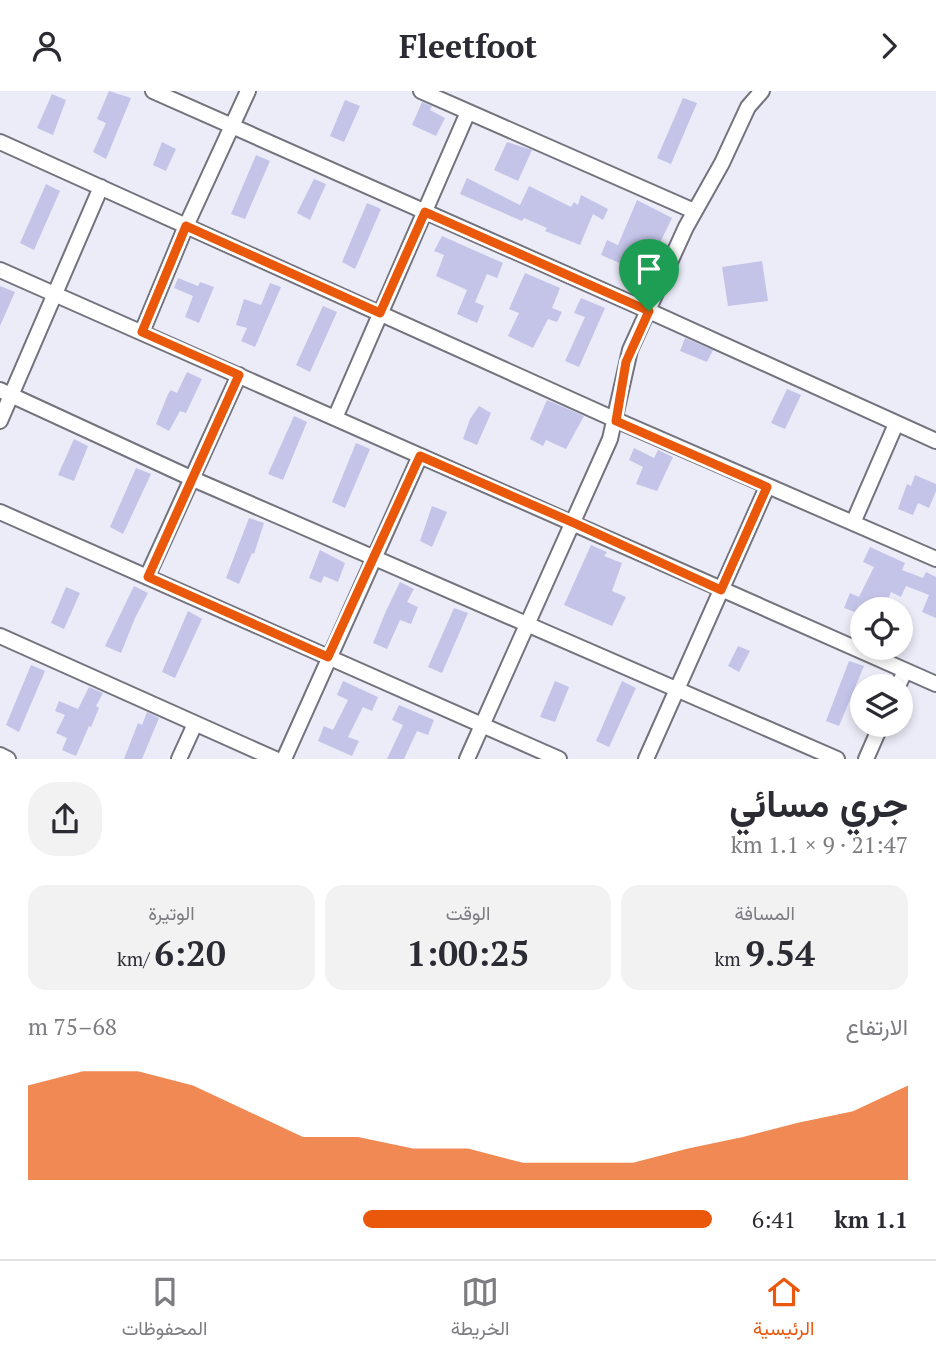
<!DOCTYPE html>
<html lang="ar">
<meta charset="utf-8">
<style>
:root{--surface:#fff;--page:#f2f2f3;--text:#2b2b33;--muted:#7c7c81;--line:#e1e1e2;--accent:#ea580c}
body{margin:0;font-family:"PT Serif",Vazirmatn,serif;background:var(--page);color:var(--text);direction:rtl;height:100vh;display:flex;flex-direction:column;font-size:26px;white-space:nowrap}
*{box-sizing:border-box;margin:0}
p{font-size:23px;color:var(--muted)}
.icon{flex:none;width:38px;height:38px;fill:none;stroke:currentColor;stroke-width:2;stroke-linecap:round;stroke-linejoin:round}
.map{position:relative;height:668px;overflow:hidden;direction:ltr}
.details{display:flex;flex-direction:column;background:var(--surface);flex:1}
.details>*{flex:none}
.buttons{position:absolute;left:850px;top:506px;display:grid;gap:14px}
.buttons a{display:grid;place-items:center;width:63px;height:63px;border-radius:50%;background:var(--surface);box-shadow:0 4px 10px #0003;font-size:35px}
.pin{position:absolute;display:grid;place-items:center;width:60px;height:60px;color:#fff;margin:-72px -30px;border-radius:50% 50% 50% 0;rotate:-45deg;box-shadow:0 0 7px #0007}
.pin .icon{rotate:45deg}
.round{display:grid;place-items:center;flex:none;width:74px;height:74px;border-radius:28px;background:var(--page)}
.head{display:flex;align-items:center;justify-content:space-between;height:119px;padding:0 28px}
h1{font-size:38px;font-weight:700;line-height:52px}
.metrics{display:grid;grid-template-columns:repeat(3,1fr);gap:10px;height:119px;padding:7px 28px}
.metrics div{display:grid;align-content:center;border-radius:18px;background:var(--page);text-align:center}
.metrics b{font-size:35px;font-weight:700}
.metrics small{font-size:19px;font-weight:400}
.metrics p{font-size:19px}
.chart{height:196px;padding:14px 28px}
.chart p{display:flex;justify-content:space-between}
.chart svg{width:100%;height:126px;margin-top:7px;fill:var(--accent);opacity:.7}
ul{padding:0 28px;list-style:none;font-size:23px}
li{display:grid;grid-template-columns:112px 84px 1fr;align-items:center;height:52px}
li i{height:18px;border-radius:9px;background:var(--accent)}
header{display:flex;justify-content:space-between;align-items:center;height:91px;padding:0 28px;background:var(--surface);font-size:32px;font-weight:700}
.tab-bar{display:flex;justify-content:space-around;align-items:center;height:98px;border-top:2px solid var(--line);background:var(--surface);font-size:19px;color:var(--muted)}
.tab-bar a{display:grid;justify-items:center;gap:4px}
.tab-bar .active{color:var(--accent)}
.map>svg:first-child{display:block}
.building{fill:#c3c4e8}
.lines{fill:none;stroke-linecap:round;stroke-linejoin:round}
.minor-casing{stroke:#73737e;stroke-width:18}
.minor{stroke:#fff;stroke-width:14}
.route-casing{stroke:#fff;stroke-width:14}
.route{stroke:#ea580c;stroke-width:9}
</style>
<header><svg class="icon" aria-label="forward" viewBox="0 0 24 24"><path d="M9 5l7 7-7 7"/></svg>Fleetfoot<svg class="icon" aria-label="person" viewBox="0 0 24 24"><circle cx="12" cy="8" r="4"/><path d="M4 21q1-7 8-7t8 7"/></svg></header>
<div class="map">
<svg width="936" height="668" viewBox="0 0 936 668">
<rect width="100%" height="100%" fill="#ebecf8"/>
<path class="building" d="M109,0l22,7 -25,61 -13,-7 13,-29 -9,-4z
M52,3l14,6 -13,35 -16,-7z
M683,7l14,5 -26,61 -14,-6z
M345,9l15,6 -16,36 -14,-6z
M422,11l10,4 -2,4 15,8 -9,18 -24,-11z
M162,51l14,7 -10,22 -13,-6z
M507,51l25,8 -14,31 -24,-11z
M256,64l14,6 -25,58 -14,-5z
M467,87l53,27 9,-19 42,21 3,-5 4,3 3,-10 27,14 -5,11 -10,-6 -13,31 -35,-14 2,-3 -23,-10 -2,3 -62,-27z
M314,88l12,5 -16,36 -13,-7z
M46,93l14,7 -26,59 -14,-7z
M637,109l35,18 -13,27 -10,-4 -13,29 -35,-15 6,-15 11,5z
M367,112l14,6 -26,60 -13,-7z
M442,145l61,27 -6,15 -10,-4 -12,28 9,4 -7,17 -20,-9 10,-24 -31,-14 8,-21 -10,-4z
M762,170l6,40 -40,5 -6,-39z
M525,182l35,15 -8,20 10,4 -5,10 -9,-3 -15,29 -25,-12 11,-23 -10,-4z
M178,187l20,8 2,-4 14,5 -15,36 -14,-6 8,-21 -19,-8z
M270,192l11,4 -26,60 -14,-6 6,-13 -11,-3 8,-26 17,6z
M0,195l15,6 -15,34z
M581,207l24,10 -26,59 -14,-6 20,-44 -11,-4z
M323,215l14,6 -27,60 -14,-7z
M685,247l28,12 -6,12 -27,-11z
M187,281l15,7 -16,34 -6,-2 -11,20 -13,-7 12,-30 3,-4 6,3z
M787,298l14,6 -16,34 -14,-6z
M547,309l37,16 -18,33 -20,-9 -3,6 -13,-7z
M479,315l12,7 -14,32 -14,-6 7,-20z
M294,325l13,6 -24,58 -15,-6z
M74,348l14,7 -14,35 -16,-6z
M356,352l14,6 -25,59 -13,-6z
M634,357l20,10 4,-8 15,7 -16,34 -21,-7 7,-17 -14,-7z
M136,377l15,6 -28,60 -13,-7z
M915,384l21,9v7l-7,17 -11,-5 -5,12 -15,-6 9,-25 4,2z
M432,415l15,6 -15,35 -12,-6z
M249,427l15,5 -10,31 -2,-1 -13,31 -13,-6z
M591,454l16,7 -3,4 18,7 -10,28 14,6 -14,29 -48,-21z
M870,456l35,16 -3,7 21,8 3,-6 10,5v41l-14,-6 7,-17 -23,-9 -5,11 -10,-5 -7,17h-21v6l-19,-7 6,-15 9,4 15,-30 -11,-5z
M320,459l25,13 -7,19 -14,-6 -3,7 -12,-5z
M400,491l14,7 -7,13 11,5 -7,17 -11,-4 -13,29 -14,-6 13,-32z
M134,495l14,7 -13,25 -14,35 -16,-7z
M66,496l14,6 -16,36 -13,-6z
M454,517l14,5 -26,60 -14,-6z
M188,520l14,8 -27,59 -13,-6z
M738,555l12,5 -11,21 -11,-6z
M849,570l15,5 -25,60 -13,-5z
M31,574l14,6 -26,61 -13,-7z
M343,590l35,16 -6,14 -9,-4 -15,30 11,4 -7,15 -34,-15 6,-15 9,4 15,-30 -11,-5z
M555,590l14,6 -14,35 -15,-5z
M622,590l14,7 -27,59 -13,-6z
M89,596l14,6 -7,13 3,2 -8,19 -2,-1 -13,30 -14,-6 5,-12 -11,-5 9,-18 -10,-4 4,-10 19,8z
M399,614l35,15 -6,15 -11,-4 -13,28h-17l16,-34 -11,-5z
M147,621l12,6 -17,41h-18l14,-36 4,2z"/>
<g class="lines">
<defs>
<path id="minor" d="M153,0l496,220 287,130
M421,0l273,120
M0,51l616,278 320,139
M0,179l936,414
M142,241l44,-106 62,-135
M0,299l193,89 644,280
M335,327l133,-306
M0,330l101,-234
M0,421l559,247
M853,432l43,-99
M147,486l92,-202
M0,545l275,123
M898,595l7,-15
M0,664l8,4
M179,668l16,-35
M284,668l136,-303
M467,668l143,-320 20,-89 56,-123 36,-64 26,-56 14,-16
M646,668l121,-272
M866,668l15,-34"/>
</defs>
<use href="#minor" class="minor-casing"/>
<use href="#minor" class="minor"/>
</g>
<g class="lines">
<defs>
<path id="route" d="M425,121l224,99 -23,51 -10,59 151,66 -46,103 -147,-67 -154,-67 -92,201 -180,-80 91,-202 -97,-43 44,-106 194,87z"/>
</defs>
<use href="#route" class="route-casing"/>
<use href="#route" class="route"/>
</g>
</svg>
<div class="buttons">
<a><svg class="icon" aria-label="locate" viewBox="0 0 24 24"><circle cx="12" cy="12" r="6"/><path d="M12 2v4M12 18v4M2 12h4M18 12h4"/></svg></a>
<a><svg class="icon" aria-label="layers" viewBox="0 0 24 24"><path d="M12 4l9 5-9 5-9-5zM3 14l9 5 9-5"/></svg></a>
</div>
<div class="pin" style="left:649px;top:220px;background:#1e9e55"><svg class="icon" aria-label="arrive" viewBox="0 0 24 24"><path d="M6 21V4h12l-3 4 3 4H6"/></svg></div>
</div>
<section class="details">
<div class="head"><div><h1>جري مسائي</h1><p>21:47 · 9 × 1.1 km</p></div><a class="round"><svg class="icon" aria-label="share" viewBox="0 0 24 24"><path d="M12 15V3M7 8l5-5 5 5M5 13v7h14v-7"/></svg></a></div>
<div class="metrics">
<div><p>المسافة</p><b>9.54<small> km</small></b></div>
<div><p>الوقت</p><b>1:00:25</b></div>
<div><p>الوتيرة</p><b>6:20<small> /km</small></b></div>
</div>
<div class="chart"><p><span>الارتفاع</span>68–75 m</p>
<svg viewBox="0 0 160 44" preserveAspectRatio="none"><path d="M0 44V11L10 6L20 6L30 11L40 20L50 29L60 29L70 33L80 33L90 38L100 38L110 38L120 33L130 29L140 24L150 20L160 11V44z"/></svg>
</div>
<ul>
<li><b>1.1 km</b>6:41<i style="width:51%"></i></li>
</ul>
</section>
<nav class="tab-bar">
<a class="active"><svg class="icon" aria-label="home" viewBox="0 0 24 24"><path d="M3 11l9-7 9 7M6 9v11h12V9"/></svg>الرئيسية</a>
<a><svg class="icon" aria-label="map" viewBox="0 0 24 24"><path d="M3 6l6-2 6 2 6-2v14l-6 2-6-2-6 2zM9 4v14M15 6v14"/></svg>الخريطة</a>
<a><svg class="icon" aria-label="saved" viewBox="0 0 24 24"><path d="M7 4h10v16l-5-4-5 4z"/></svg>المحفوظات</a>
</nav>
